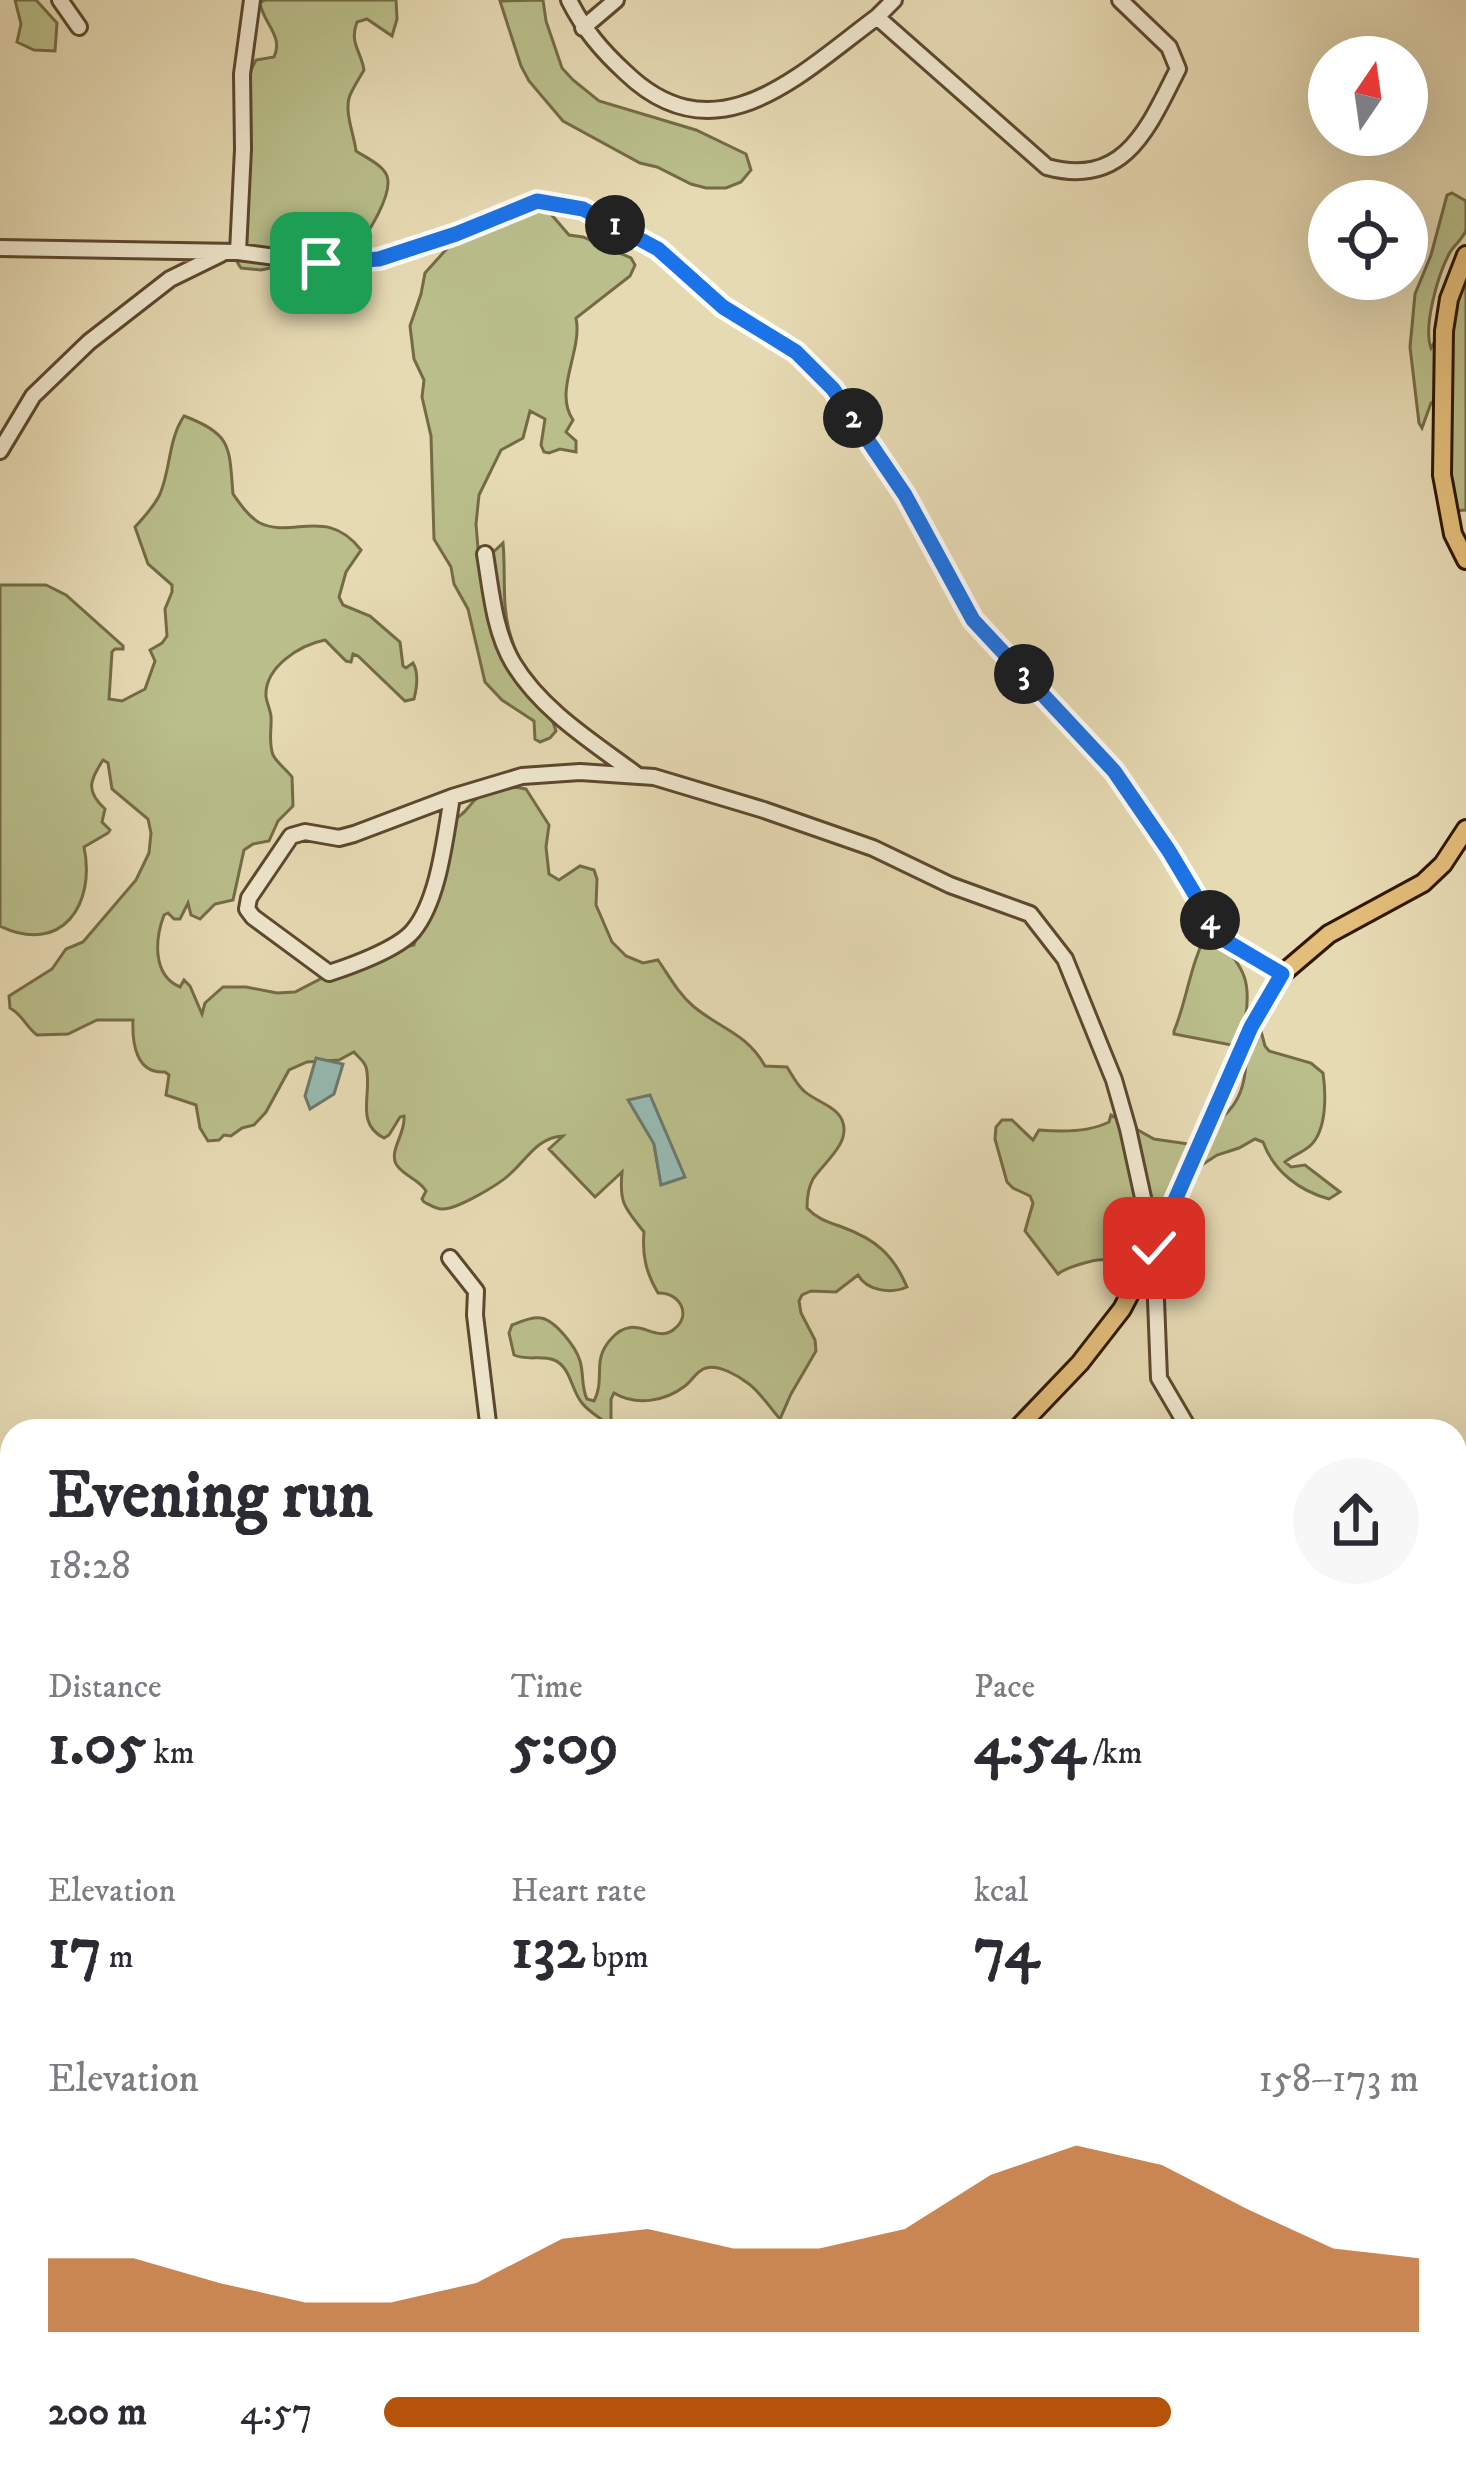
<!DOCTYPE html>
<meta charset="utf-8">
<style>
:root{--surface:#fff;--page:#f7f7f7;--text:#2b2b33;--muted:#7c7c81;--accent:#b45309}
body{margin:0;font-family:"IM FELL DW Pica",serif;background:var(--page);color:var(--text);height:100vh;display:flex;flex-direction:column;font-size:45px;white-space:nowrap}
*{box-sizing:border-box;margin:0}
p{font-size:39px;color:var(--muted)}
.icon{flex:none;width:66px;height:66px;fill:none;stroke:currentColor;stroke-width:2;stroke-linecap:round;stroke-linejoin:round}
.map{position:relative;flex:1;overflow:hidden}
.sheet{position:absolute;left:0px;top:1419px;width:1467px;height:1062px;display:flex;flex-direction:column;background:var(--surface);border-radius:36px 36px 0 0;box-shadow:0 12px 48px #0002}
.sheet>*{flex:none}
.needle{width:78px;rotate:13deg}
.controls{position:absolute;left:1308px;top:36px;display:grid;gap:24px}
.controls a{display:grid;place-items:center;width:120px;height:120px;border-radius:50%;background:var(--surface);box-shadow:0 12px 48px #0002;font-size:60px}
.pin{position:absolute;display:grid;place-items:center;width:102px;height:102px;color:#fff;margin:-51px;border-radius:24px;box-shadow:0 6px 18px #0006}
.km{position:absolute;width:60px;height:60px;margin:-30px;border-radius:50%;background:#222;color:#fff;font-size:33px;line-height:60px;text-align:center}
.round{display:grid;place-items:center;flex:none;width:126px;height:126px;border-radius:63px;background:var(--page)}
.summary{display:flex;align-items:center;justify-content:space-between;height:204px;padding:0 48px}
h1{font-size:66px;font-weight:700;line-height:90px}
.figures{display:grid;grid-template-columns:repeat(3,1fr);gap:18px;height:204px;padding:12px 48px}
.figures div{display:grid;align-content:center}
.figures b{font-size:60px;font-weight:700}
.figures small{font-size:33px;font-weight:400}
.figures p{font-size:33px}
.chart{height:336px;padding:24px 48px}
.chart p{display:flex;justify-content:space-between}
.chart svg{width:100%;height:216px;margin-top:12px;fill:var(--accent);opacity:.7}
ul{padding:0 48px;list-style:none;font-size:39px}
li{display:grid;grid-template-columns:192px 144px 1fr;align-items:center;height:90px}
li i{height:30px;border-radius:15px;background:var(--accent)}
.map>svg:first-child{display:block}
.green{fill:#b9be8a;stroke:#746b46;stroke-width:3;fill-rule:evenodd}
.water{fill:#97bab3;stroke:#6d796c;stroke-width:3}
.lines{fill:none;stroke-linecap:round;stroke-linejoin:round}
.stream{stroke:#6d796c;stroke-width:3}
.minor-casing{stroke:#5d482e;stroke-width:20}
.major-casing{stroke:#2f1801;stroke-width:22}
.minor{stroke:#efe7ce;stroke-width:14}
.major{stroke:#e3bd7a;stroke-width:16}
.route-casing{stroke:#fff;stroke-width:24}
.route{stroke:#1a73e8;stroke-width:15}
</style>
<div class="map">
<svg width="1466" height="2481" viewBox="0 0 1466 2481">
<rect width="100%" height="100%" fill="#e6dab3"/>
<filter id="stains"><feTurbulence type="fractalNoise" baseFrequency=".00167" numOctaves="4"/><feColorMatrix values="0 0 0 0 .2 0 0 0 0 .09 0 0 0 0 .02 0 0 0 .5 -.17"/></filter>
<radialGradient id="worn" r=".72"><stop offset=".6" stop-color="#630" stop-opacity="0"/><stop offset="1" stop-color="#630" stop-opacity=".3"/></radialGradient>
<path class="green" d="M15,0h21l21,23 -2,28 -21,-1 -17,-8 4,-18z
M265,0h131l1,19 -5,17 -25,-17 -10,3c-8,21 4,29 7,48 -5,9 -12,19 -15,28 -4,17 5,36 7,53 9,6 27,14 31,25 7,20 -24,64 -35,81l-58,6 -33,7 -20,-2c-19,-23 -2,-92 2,-121 4,-26 5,-51 8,-77l5,-10 18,-3c10,-21 -11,-34 -14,-54z
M543,0l3,21 16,47 11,12 26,21 97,29 50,24 5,16 -10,12 -15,6h-20l-15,-4 -34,-17 -17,-4 -77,-42 -34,-40 -8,-15 -21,-65z
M1452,193l14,8c0,8 0,22 0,29 -3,9 -13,16 -17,24 -11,21 -26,72 -18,94l7,-12 28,-68v242l-12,1 -17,-105 -3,-5 -3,2 -9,25 -3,-5 -9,-76 5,-53 16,-39 16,-60z
M532,212l18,1 19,22 14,2 48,21 4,7 -5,11 -54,42c7,32 -23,73 -3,102l-7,12 10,9v11l-16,-3 -11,4 -5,-1 -3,-7 4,-26 -15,-8 -7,27 -22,12 -22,45 -3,29 2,24 6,13 19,-18c3,31 -2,64 8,94 10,34 35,61 45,94l-6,7 -10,4 -5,-3 -1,-18 -32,-21 -17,-18 -17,-73 -14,-25 -3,-17 -17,-28 -3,-103 -9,-39 2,-17 -10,-21 -4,-33 11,-32 4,-21 27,-30 27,-16z
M184,416c49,18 45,32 49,78 7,10 16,23 27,29 33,16 67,-17 101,27l-15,22 -7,25 4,8 27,11 30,26 3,24 3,2 7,-5c6,10 4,24 1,36l-9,2 -47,-45 -5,-2 -2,8 -5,-1 -21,-21c-25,5 -61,27 -59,57 1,6 4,12 5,19 1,13 -3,25 2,39 4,8 13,14 19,22l1,29 -15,15 -9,20 -16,3 -9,6 -11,50 -18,4 -15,15 -9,-4 -3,-12 -8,16h-6l-6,-6 -4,2c-9,24 -12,60 16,72l4,-7 6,6 12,28 3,-11 18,-16h23l31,6 18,-1 66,-34 53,-13 39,-125c13,-6 14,-13 23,-21 14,-11 34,-14 50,-10l23,36 -3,22 3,27 10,6 21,-14 14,4 3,9 -1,26 16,37 14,14 17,7 15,-3c11,16 20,33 35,46 27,23 54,27 72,60l22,1c5,8 10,18 17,24 11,10 32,15 38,29 10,23 -19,43 -29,59 -5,9 -6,19 -6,29 10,11 21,14 35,19 33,12 51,27 65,60 -16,7 -40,4 -49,-12l-22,17 -25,-1 -9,4 -3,6 2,12 14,27 1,11 -25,43 -11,25c-10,-11 -19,-26 -31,-35 -10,-8 -31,-20 -43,-16 -9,2 -14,13 -21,18 -21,16 -49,20 -71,7l-3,6v22l-5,2c-7,-6 -18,-12 -24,-20 -11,-13 -11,-36 -28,-43 -13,-5 -27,1 -40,-5l-5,-22 3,-8c8,-3 20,-9 29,-7 14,2 35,29 39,43 4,13 1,26 7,38l7,2c12,-23 -3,-40 17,-62 24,-28 43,5 62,-9 20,-14 7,-38 -15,-37 -12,-20 -16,-38 -14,-61 -19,-24 -25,-28 -22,-60l-27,25 -46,-48 14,-13c-25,1 -36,23 -53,38 -10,10 -54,36 -68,35 -6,0 -12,-4 -18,-7l-2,-3 4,-8c-7,-12 -23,-15 -30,-27 -7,-14 10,-31 8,-48l-4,1 -11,18 -5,3c-30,-15 -11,-46 -18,-71 -2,-6 -8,-10 -12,-15l-15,8 -32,2 -18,8 -23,42 -12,13 -12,3 -11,8 -7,-1 -5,5 -11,1 -8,-13 -4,-23 -30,-10 3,-20 -4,-3c-29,2 -33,-29 -32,-52h-36l-29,14 -31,1c-12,-9 -14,-20 -27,-27l-1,-12 43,-27 14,-20 17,-7 53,-62 13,-27 2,-20 -3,-14 -36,-30 -4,-26 -5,-3c-13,20 -18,31 2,49l-3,13 8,8 -2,3 -24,14c12,57 -22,109 -84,79v-341h46l20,10 57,51v3h-8l-3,3 -3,47 13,2 23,-12 10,-28 -5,-11 12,-7 5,-7 -2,-27 7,-17v-7l-24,-21 -13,-37c9,-10 19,-20 25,-33 11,-26 8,-54 24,-78zM650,1096l34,80 -23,8 -7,-40z
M1210,929c32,39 44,46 34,98l14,-7 7,26 4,5 42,12 12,10c3,21 4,56 -12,72 -7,7 -18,10 -26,17l6,5 14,-2 35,27 -11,7c-29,-8 -55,-27 -66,-57l-8,-3 -16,9 -22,7 -26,17 -13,20 -29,26 -10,32 -15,22 -4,1c-2,-2 -13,-12 -15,-13 -9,-2 -40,8 -47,14l-33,-43 8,-28 -3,-7 -17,-8 -6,-6 -12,-43 1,-12 6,-7h10l21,20 6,-10c22,2 50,2 70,-8l2,-7 43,24 34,5c34,-26 57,-36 58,-84l-9,-14 -63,-12v-3c14,-33 16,-71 36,-102z
M1455,2207l11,6v268h-275l2,-12h262z"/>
<path class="water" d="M316,1058l27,6 -9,30 -24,15 -5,-13z
M650,1095l35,82 -24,8 -7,-41 -26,-44z"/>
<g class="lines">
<path class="stream" d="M0,1822l12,-4"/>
<defs>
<path id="minor" d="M60,0l19,27
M569,0c15,30 33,51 57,73 91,87 174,1 251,-56l170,150c78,21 101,-39 131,-98l-9,-22 -49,-47
M877,17l17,-17
M583,28l33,-28
M0,248l238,4 83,11 58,-4 46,-13 112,-45 45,8 58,29 33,22 50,47 73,45 37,37 72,106 68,125 141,151 55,80 52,87 61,36
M238,252l5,-103 -1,-75 10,-74
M0,451l33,-55 56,-54 81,-63 51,-25
M485,554c6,36 9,77 28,109 29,48 80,79 124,112
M452,797c-7,40 -13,103 -39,134 -15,18 -62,35 -84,42l-76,-56 -6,-8 2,-11 42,-62 14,-4 34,6 15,-4 98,-37 70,-21 58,-4 74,5 110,33 109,38 77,37 80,29 35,45 49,121 14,49 26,119 5,130 31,53
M450,1258l26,33 -1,24 14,116
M1455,1522l11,2
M1455,1673l11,-3
M1455,1988l11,2
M1455,2078l11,2
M323,2469l7,12
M450,2469l7,12
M563,2469l3,12
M591,2469l6,12
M675,2469l8,12
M848,2469l8,12
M1076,2470l14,11
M1025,2481l9,-6 42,-5
M1144,2481l25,-3 7,3"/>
<path id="major" d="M1466,255l-17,44 -5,32 -2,144 11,59 13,26
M1015,1431l65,-68 42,-54 32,-61 97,-221 31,-53 47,-40 94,-51 20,-19 23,-35
M0,1925l12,-4"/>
</defs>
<use href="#minor" class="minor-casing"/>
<use href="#major" class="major-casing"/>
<use href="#minor" class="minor"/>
<use href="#major" class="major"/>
</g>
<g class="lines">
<defs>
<path id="route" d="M321,263l58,-4 77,-25 81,-33 46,8 75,40 65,58 73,45 37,37 72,106 68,125 141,151 55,80 52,87 61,36 -31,53 -97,221"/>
</defs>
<use href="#route" class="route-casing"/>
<use href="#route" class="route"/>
</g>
<rect width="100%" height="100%" filter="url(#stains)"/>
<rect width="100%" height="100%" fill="url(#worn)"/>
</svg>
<div class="controls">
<a><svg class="needle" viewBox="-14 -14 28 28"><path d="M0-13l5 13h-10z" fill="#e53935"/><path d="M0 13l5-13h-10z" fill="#7c7c81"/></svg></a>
<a><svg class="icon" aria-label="locate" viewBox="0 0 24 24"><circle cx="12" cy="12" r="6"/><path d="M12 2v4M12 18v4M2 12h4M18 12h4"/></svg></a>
</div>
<div class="pin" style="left:321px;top:263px;background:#1e9e55"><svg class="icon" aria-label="arrive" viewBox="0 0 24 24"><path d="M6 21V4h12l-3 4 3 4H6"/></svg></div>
<div class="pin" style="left:1154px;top:1248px;background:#d93025"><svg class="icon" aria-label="check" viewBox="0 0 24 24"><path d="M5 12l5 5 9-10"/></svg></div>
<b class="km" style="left:615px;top:225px">1</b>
<b class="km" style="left:853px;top:418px">2</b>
<b class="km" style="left:1024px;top:674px">3</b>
<b class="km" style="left:1210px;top:920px">4</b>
<section class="sheet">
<div class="summary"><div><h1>Evening run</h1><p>18:28</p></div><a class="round"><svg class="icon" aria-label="share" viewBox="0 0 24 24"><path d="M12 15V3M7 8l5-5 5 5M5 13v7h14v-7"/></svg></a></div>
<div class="figures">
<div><p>Distance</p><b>1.05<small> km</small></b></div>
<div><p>Time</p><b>5:09</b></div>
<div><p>Pace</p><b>4:54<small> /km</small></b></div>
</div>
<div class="figures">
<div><p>Elevation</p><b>17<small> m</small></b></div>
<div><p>Heart rate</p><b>132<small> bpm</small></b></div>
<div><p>kcal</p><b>74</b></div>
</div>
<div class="chart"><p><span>Elevation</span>158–173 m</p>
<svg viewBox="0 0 160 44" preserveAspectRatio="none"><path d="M0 44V29L10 29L20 34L30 38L40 38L50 34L60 25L70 23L80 27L90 27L100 23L110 12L120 6L130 10L140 19L150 27L160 29V44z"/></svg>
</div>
<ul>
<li><b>200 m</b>4:57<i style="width:76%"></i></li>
</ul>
</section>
</div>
